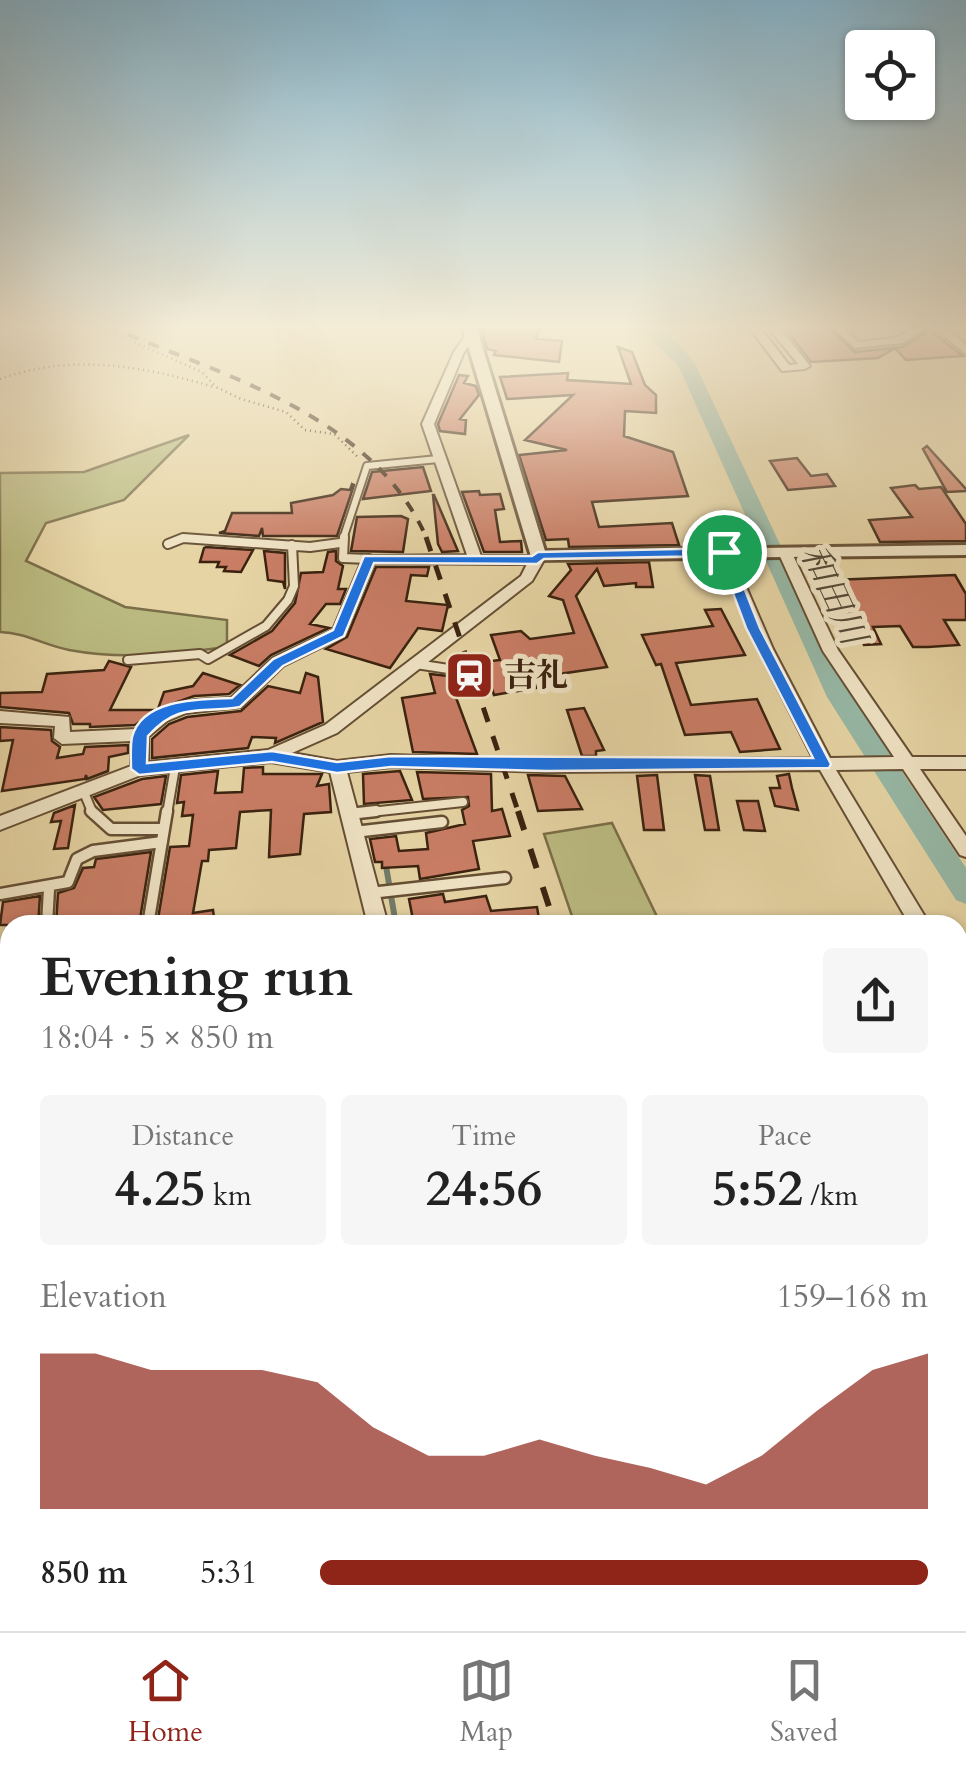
<!DOCTYPE html>
<meta charset="utf-8">
<style>
:root{--surface:#fff;--page:#f6f6f6;--text:#222;--muted:#767676;--line:#e0e0e0;--accent:#8f2418}
body{margin:0;font-family:Cardo,"Noto Serif JP",serif;background:var(--page);color:var(--text);height:100vh;display:flex;flex-direction:column;font-size:38px;white-space:nowrap}
*{box-sizing:border-box;margin:0}
p{font-size:32px;color:var(--muted)}
.icon{flex:none;width:55px;height:55px;fill:none;stroke:currentColor;stroke-width:2;stroke-linecap:round;stroke-linejoin:round}
.map{position:relative;flex:1;overflow:hidden}
.details{position:absolute;left:0px;top:915px;width:968px;height:718px;display:flex;flex-direction:column;background:var(--surface);border-radius:30px 30px 0 0;box-shadow:0 2px 8px #0004}
.details>*{flex:none}
.tools{position:absolute;left:845px;top:30px;display:grid;gap:20px}
.tools a{display:grid;place-items:center;width:90px;height:90px;border-radius:10px;background:var(--surface);box-shadow:0 2px 8px #0004;font-size:50px}
.pin{position:absolute;display:grid;place-items:center;width:85px;height:85px;color:#fff;margin:-42px;border:5px solid #fff;border-radius:50%;box-shadow:0 2px 10px #0007}
.round{display:grid;place-items:center;flex:none;width:105px;height:105px;border-radius:10px;background:var(--page)}
.head{display:flex;align-items:center;justify-content:space-between;height:170px;padding:0 40px}
h1{font-size:55px;font-weight:800;line-height:75px}
.figures{display:grid;grid-template-columns:repeat(3,1fr);gap:15px;height:170px;padding:10px 40px}
.figures div{display:grid;align-content:center;border-radius:10px;background:var(--page);text-align:center}
.figures b{font-size:50px;font-weight:800}
.figures small{font-size:28px;font-weight:400}
.figures p{font-size:28px}
.chart{height:280px;padding:20px 40px}
.chart p{display:flex;justify-content:space-between}
.chart svg{width:100%;height:180px;margin-top:10px;fill:var(--accent);opacity:.7}
ul{padding:0 40px;list-style:none;font-size:32px}
li{display:grid;grid-template-columns:160px 120px 1fr;align-items:center;height:75px}
li i{height:25px;border-radius:12px;background:var(--accent)}
.tab-bar{display:flex;justify-content:space-around;align-items:center;height:140px;border-top:2px solid var(--line);background:var(--surface);font-size:28px;color:var(--muted)}
.tab-bar a{display:grid;justify-items:center;gap:5px}
.tab-bar .current{color:var(--accent)}
.map>svg:first-child{display:block}
.green{fill:#bbbb81;stroke:#7a6e48;stroke-width:2.5}
.lines{fill:none;stroke-linecap:round;stroke-linejoin:round}
.stream{stroke:#717c6a;stroke-width:6}
.river{fill:#96b8a6;fill-rule:evenodd}
.building{fill:#c97d65;stroke:#3a220f;stroke-width:2.5}
.service-far3-casing{stroke:#654e34;stroke-width:10}
.service-far2-casing{stroke:#654e34;stroke-width:12}
.service-far1-casing{stroke:#654e34;stroke-width:15}
.service-casing{stroke:#654e34;stroke-width:18}
.minor-casing{stroke:#654e34;stroke-width:4}
.tertiary-casing{stroke:#654e34;stroke-width:6}
.path{stroke:#3a220f;stroke-width:2.5;stroke-dasharray:1 4;stroke-linecap:butt}
.service-far3{stroke:#efe3c4;stroke-width:6}
.service-far2{stroke:#efe3c4;stroke-width:8}
.service-far1{stroke:#efe3c4;stroke-width:10}
.service{stroke:#efe3c4;stroke-width:12}
.minor{fill:#efe3c4;fill-rule:evenodd}
.tertiary{fill:#efe3c4;fill-rule:evenodd}
.rail-far3{stroke:#3a220f;stroke-width:4;stroke-dasharray:11 11;stroke-linecap:butt}
.rail-far2{stroke:#3a220f;stroke-width:5;stroke-dasharray:15 15;stroke-linecap:butt}
.rail-far1{stroke:#3a220f;stroke-width:6;stroke-dasharray:20 20;stroke-linecap:butt}
.rail{stroke:#3a220f;stroke-width:8;stroke-dasharray:26 26;stroke-linecap:butt}
.route{fill:#1a73e8;stroke:#fff;stroke-width:2.5;fill-rule:evenodd}
.labels{text-anchor:middle;dominant-baseline:central;stroke-width:10;stroke-linejoin:round;paint-order:stroke}
.poi-label{font-size:32px;font-weight:bold;fill:#3a220f;stroke:#efe3c4;text-anchor:start}
.water-label{font-size:35px;font-style:italic;fill:#514835;stroke:#efe3c4}
</style>
<div class="map">
<svg width="966" height="1631" viewBox="0 0 966 1631">
<rect width="100%" height="100%" fill="#e6d4a4"/>
<filter id="stains"><feTurbulence type="fractalNoise" baseFrequency=".002" numOctaves="4"/><feColorMatrix values="0 0 0 0 .2 0 0 0 0 .09 0 0 0 0 .02 0 0 0 .5 -.17"/></filter>
<radialGradient id="worn" r=".72"><stop offset=".6" stop-color="#630" stop-opacity="0"/><stop offset="1" stop-color="#630" stop-opacity=".3"/></radialGradient>
<path class="green" d="M189,435l-65,65 -78,23 -20,38 99,46 102,13v27c-54,7 -104,13 -158,3 -25,-5 -43,-17 -69,-18v-159l84,-1z
M612,823l49,102h-86l-31,-91z"/>
<g class="lines">
<path class="stream" d="M386,866l10,59"/>
<path class="river" d="M637,326c28,0 42,16 58,38l156,331 115,173v36l-10,-4 -129,-203 -149,-332z"/>
</g>
<path class="building" d="M481,326h60l-5,13 26,2 -3,21 -65,-7 2,-4 -9,-2z
M783,326l46,2 26,24 48,-5 27,-17 33,26 -57,4 -11,-12 -17,10 -67,4z
M618,347l14,5 13,33 11,10v18l-31,-2 -1,25 49,16 15,44 -96,6 7,25 73,-4 7,22 -110,2 -1,-8 -22,1 -27,-85 48,-5 -42,-10 48,-45 -66,4 -7,-22 68,-4 -1,7 64,4z
M459,375l9,1 -4,7 12,3 3,9 -19,24 6,1 -1,14 -25,-3 -2,-7z
M927,446l39,43v2l-19,1 -24,-43z
M797,458l14,18 16,-2 8,12 -47,4 -18,-29z
M423,467l8,24 -68,8 9,-27z
M352,484l2,1 -17,51h-74l-1,-8 -3,8 -40,-3 6,-2 7,-18h60l-1,-10 42,-8 8,-6 9,1z
M915,485l4,4 22,-2 25,37v17l-86,1 -11,-22 43,-3 -21,-29z
M479,491l1,4 20,-1 4,15 -9,1 5,32 21,-1 1,11h-38l-22,-60z
M433,495h1l24,56 -16,1 -4,-8z
M401,516l7,3 -5,33 -52,-1 6,-34z
M204,548l2,-1 47,3 -12,22 -17,-1 2,-4h-9l2,-5h-19z
M264,551l21,2v36l-2,-7 -15,-2z
M336,551v10l7,5 -5,23h8l-6,15h-14l-16,20 19,4 -58,27 -12,11 -29,-11 42,-24 23,-28 6,-30 22,-1 5,-20z
M649,562l4,25h-17v-4l-32,3 -7,-17 -21,27 31,71 -55,8 -2,-6 -18,6 4,13 -42,7 -11,-33 17,-2 -9,-25 30,-4 9,8 44,-6 -11,-33 -14,-4 22,-26 -3,-6z
M376,567h53l-2,9 -16,-1 -5,26 42,4 -6,26 -24,-3 -28,40 -64,-19 21,-12z
M955,575l11,19v26h-22l15,25 -31,2h-15l-13,-21 -27,1 8,17 -17,1 -31,-65z
M721,609l24,46 -69,8 15,42 66,-6 23,50 -40,3 -9,-20 -46,3 -24,-71 -5,1 -14,-30 71,-9 -8,-16z
M109,661l22,6 -21,43h47l-22,15 -45,2v-3h-17l-4,-11 -69,-6v-14l42,-1 5,-18 57,-4z
M203,673l37,12 -11,9 -35,2 -36,13 6,-17 29,-6z
M306,673l12,4 5,45 -48,21 1,-5 -24,-1 -4,11 -96,10v-19l17,-15 18,-7 54,-6 27,-25 32,7z
M430,674l18,2 29,78 -64,-2 -11,-54 33,-5z
M584,708l20,42 -8,1v5h-14l-15,-46z
M0,727l51,3 1,11 8,6 -3,11 26,-4 2,-7 43,-2v8l-19,4 -1,14 -21,8 -1,-4 -1,4 -83,12 11,-51 -13,1z
M263,767v7h59l-5,12 12,-2 2,28 -27,2 -4,40 -31,3 2,-47 -31,2 -4,36 -27,2 -1,11h-6l-9,52 20,-3 2,15h-58l13,-78 19,-1 4,-31 -11,1 2,-14 -7,1 4,-28 37,-4 -3,22 27,-1 2,-24z
M400,771l12,29 -48,4 -1,-30z
M417,772l74,2 1,37 10,-2 8,27 -37,5 6,28 -59,10 -2,-13 -36,2v-6h-7l-5,-23 26,-3 3,15 29,-2 -2,-16 39,-9 -3,-14 7,-4 -1,-9 -45,2z
M789,774l3,14 6,22 -23,-4 -5,-18h10l-3,-12z
M528,775l37,1 17,33 -44,2z
M657,775l7,55h-20l-7,-54z
M695,775l15,1 9,54h-14z
M166,776l-5,28 -58,6 -9,-13 48,-18z
M737,801h21l7,30 -21,-1z
M75,805l-7,43 -14,1 7,-28 -10,1 3,-9z
M151,852l-12,73h-83l2,-32 16,-5 9,-20 11,-1 2,-8z
M443,894l2,8 41,-6 5,15 46,-4 3,18h-126l-5,-26z
M40,896l-2,29h-38l3,-23z"/>
<g class="lines">
<defs>
<path id="service-far3" d="M180,539h18
M343,539l24,-73 71,-7"/>
<path id="service-far2" d="M344,537l-1,21 26,1
M168,544l15,-6 127,9 30,-4
M128,660l72,-6 8,5 58,-33 22,-26 6,-14 -2,-41
M416,664l39,6 6,17
M83,790l10,24
M167,814l8,-47
M352,814l111,-12"/>
<path id="service-far1" d="M91,811l20,18h53
M349,814l27,-3
M354,832l88,-10
M370,893l135,-15
M0,894l68,-12 9,-23 16,-8 69,-9
M47,925l2,-36
M148,925l19,-114
M0,1052l10,-1"/>
<path id="service" d="M0,1311l10,-21
M0,1324l10,3
M95,1622v9"/>
<path id="minor" d="M748,326h11l30,39 9,-1 -31,-38h11l32,40 -5,3 -23,2z
M832,326h11l15,16 38,-4 20,-12h13l-26,17 -48,5z
M932,326h11l23,19v9z
M468,332l9,2 -13,18 -30,72 47,132h50l7,-4 5,1 1,7 -12,21 -195,152 -45,20 45,8 54,-6 156,5 266,-2 -55,-109 -41,-97 7,-4 7,4 42,97 57,109 64,-1 -71,-106 -45,-99 7,-4 5,1 48,101 74,107h54v12h-46l46,67v21l-6,-2 -57,-86 -67,1 94,155h-20l-90,-155 -273,2 -156,-5 -44,5 41,153h-20l-38,-153 -59,-10 -130,13 -141,55v-14l131,-50 1,-25 -70,3 -8,-6 1,-12 -55,-3v-12l69,6 1,15 66,-3 30,-21 29,-8 36,-2 42,-40 60,-28 31,-74 103,-1 -45,-131 32,-72zM374,563l153,1 -6,12 -196,149 -57,25 -120,12v-25l19,-16 19,-8 55,-6 42,-41 61,-30z
M958,977l8,5v27l-8,-5z
M966,1313v24l-8,1v-24z
M958,1366l8,3v43l-8,-4z
M10,1404v26l-10,1v-26z
M272,1622h34l4,9h-35z
M544,1622h30l2,9h-30z
M839,1622h30l2,9h-30z"/>
<path id="tertiary" d="M462,326h14l69,225 421,-6v10l-434,5z"/>
</defs>
<use href="#service-far3" class="service-far3-casing"/>
<use href="#service-far2" class="service-far2-casing"/>
<use href="#service-far1" class="service-far1-casing"/>
<use href="#service" class="service-casing"/>
<use href="#minor" class="minor-casing"/>
<use href="#tertiary" class="tertiary-casing"/>
<path class="path" d="M98,326l104,46 14,15 25,12 45,13 19,18 29,4 25,24
M0,379c72,-26 143,-13 214,8"/>
<use href="#service-far3" class="service-far3"/>
<use href="#service-far2" class="service-far2"/>
<use href="#service-far1" class="service-far1"/>
<use href="#service" class="service"/>
<use href="#minor" class="minor"/>
<use href="#tertiary" class="tertiary"/>
<path class="rail-far3" d="M108,326c114,50 265,88 319,213"/>
<path class="rail-far2" d="M426,537l93,277"/>
<path class="rail-far1" d="M518,811l37,114"/>
<path class="rail" d="M710,1622l1,9"/>
</g>
<linearGradient id="sky" x2="0" y2="1"><stop stop-color="#87b6ce"/><stop offset="0.59" stop-color="#f4ecd6"/><stop offset="1" stop-color="#f4ecd6" stop-opacity="0"/></linearGradient>
<rect width="966" height="555" fill="url(#sky)"/>
<path class="route" d="M724,548l6,4 30,76 71,136 -2,4 -282,3 -156,-4 -54,6 -65,-11 -133,13 -8,-6c0,-10 -1,-23 1,-32 10,-39 69,-38 100,-39l41,-39 60,-29 31,-74h168l6,-4zM719,556l27,72 67,130 -422,-2 -54,6 -65,-11 -125,12 1,-27c31,-35 52,-22 92,-29l43,-41 61,-30 30,-73 163,1 7,-5z"/>
<defs>
<symbol id="station-square" viewBox="-11 -11 22 22"><rect x="-9" y="-9" width="18" height="18" rx="4" fill="#8f2418" stroke="#efe3c4"/><path d="M-3-6H3Q5-6 5-4V2Q5 4 3 4L4.5 6H3L1.5 4h-3L-3 6H-4.5L-3 4Q-5 4-5 2V-4Q-5-6-3-6ZM-3.5-4v3h7v-3ZM-3.5 1v1.5H-2V1ZM2 1v1.5H3.5V1Z" fill="#fff"/></symbol>
</defs>
<g fill-rule="evenodd">
<use href="#station-square" x="442" y="648" width="55" height="55"/>
</g>
<g class="labels">
<g class="poi-label">
<text x="504" y="676">吉礼</text>
</g>
<g class="water-label">
<text transform="translate(833 595) rotate(65)">和田川</text>
</g>
</g>
<rect width="100%" height="100%" filter="url(#stains)"/>
<rect width="100%" height="100%" fill="url(#worn)"/>
</svg>
<div class="tools">
<a><svg class="icon" aria-label="locate" viewBox="0 0 24 24"><circle cx="12" cy="12" r="6"/><path d="M12 2v4M12 18v4M2 12h4M18 12h4"/></svg></a>
</div>
<div class="pin" style="left:724px;top:552px;background:#1e9e55"><svg class="icon" aria-label="arrive" viewBox="0 0 24 24"><path d="M6 21V4h12l-3 4 3 4H6"/></svg></div>
<section class="details">
<div class="head"><div><h1>Evening run</h1><p>18:04 · 5 × 850 m</p></div><a class="round"><svg class="icon" aria-label="share" viewBox="0 0 24 24"><path d="M12 15V3M7 8l5-5 5 5M5 13v7h14v-7"/></svg></a></div>
<div class="figures">
<div><p>Distance</p><b>4.25<small> km</small></b></div>
<div><p>Time</p><b>24:56</b></div>
<div><p>Pace</p><b>5:52<small> /km</small></b></div>
</div>
<div class="chart"><p><span>Elevation</span>159–168 m</p>
<svg viewBox="0 0 160 44" preserveAspectRatio="none"><path d="M0 44V6L10 6L20 10L30 10L40 10L50 13L60 24L70 31L80 31L90 27L100 31L110 34L120 38L130 31L140 20L150 10L160 6V44z"/></svg>
</div>
<ul>
<li><b>850 m</b>5:31<i style="width:100%"></i></li>
</ul>
</section>
</div>
<nav class="tab-bar">
<a class="current"><svg class="icon" aria-label="home" viewBox="0 0 24 24"><path d="M3 11l9-7 9 7M6 9v11h12V9"/></svg>Home</a>
<a><svg class="icon" aria-label="map" viewBox="0 0 24 24"><path d="M3 6l6-2 6 2 6-2v14l-6 2-6-2-6 2zM9 4v14M15 6v14"/></svg>Map</a>
<a><svg class="icon" aria-label="saved" viewBox="0 0 24 24"><path d="M7 4h10v16l-5-4-5 4z"/></svg>Saved</a>
</nav>
